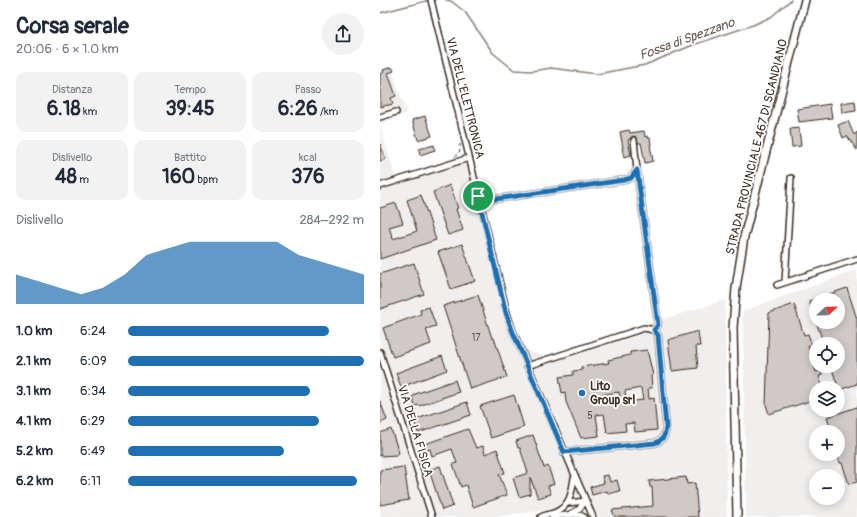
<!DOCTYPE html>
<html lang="it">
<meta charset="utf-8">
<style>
:root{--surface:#fff;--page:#f2f2f3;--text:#1f2937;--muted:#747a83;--accent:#1f6fb2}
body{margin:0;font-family:Pangolin,sans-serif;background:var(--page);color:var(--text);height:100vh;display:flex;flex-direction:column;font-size:15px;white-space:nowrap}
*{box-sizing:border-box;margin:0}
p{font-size:13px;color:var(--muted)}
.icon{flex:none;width:22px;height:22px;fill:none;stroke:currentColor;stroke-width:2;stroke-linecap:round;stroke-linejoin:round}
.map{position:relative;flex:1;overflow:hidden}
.panel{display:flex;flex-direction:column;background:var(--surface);width:380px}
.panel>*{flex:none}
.needle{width:26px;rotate:68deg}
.fabs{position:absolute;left:429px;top:293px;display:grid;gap:8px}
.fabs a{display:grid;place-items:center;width:36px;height:36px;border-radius:50%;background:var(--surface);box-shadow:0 2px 10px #0003;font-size:20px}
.pin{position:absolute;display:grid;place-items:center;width:34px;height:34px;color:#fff;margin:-17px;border:2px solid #fff;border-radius:50%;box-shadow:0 1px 4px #0007}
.round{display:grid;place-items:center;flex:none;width:42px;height:42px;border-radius:21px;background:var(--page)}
.overview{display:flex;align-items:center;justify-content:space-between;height:68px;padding:0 16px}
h1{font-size:22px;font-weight:700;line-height:30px}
.stats{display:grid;grid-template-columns:repeat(3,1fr);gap:6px;height:68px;padding:4px 16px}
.stats div{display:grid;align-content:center;border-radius:10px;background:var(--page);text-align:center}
.stats b{font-size:20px;font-weight:700}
.stats small{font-size:11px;font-weight:400}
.stats p{font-size:11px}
.chart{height:112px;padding:8px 16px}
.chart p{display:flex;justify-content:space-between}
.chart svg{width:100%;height:72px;margin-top:4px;fill:var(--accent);opacity:.7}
ul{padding:0 16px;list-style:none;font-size:13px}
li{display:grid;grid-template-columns:64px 48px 1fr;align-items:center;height:30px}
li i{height:10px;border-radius:5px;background:var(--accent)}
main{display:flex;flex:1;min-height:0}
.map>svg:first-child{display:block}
.built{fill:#f1efee;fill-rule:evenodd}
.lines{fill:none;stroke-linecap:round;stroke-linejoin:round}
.stream{stroke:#887e77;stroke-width:1.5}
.building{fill:#cfcac7;stroke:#3b2a1e;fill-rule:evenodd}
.minor-casing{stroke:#3b2a1e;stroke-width:8}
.highway-casing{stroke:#3b2a1e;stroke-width:10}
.path{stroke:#3b2a1e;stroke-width:1;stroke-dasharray:3 3;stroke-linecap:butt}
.minor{stroke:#fff;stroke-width:5}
.highway{stroke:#fff;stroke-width:7}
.route-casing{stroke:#fff;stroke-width:8}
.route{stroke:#1f6fb2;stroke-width:5}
.poi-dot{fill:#1f6fb2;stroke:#fff;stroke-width:1.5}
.labels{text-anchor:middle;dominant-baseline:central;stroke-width:3.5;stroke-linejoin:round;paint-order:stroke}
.number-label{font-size:10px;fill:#605248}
.street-label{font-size:12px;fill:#3b2a1e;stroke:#fff}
.poi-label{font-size:12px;font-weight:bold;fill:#3b2a1e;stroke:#fff;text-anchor:start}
.water-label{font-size:13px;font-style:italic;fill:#685b52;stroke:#fff}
</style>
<main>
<section class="panel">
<div class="overview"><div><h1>Corsa serale</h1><p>20:06 · 6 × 1.0 km</p></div><a class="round"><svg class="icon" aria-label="share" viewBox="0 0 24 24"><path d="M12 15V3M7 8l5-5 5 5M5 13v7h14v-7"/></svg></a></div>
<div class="stats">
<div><p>Distanza</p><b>6.18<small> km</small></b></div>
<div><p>Tempo</p><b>39:45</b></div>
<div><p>Passo</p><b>6:26<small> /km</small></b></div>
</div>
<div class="stats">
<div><p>Dislivello</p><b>48<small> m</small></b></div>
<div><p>Battito</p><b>160<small> bpm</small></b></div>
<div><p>kcal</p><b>376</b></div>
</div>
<div class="chart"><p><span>Dislivello</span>284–292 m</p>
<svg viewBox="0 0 160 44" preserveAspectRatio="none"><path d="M0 44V26L10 30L20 34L30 38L40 34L50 26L60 14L70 10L80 6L90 6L100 6L110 6L120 6L130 14L140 18L150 22L160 26V44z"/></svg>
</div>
<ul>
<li><b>1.0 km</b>6:24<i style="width:85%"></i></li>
<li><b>2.1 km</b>6:09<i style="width:100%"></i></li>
<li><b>3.1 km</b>6:34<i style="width:77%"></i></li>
<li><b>4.1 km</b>6:29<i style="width:81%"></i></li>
<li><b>5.2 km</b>6:49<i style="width:66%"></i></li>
<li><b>6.2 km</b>6:11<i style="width:97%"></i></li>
</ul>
</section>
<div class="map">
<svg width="477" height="517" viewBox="0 0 477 517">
<rect width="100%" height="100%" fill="#fff"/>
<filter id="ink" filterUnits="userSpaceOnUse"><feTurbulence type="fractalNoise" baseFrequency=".025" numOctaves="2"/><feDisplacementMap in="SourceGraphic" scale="8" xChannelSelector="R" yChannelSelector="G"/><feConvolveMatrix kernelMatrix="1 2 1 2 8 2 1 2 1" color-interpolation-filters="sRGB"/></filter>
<g filter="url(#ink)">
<path class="built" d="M11,68l16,45 -27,11v-55z
M0,126l18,58 76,-23 37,153 10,28 9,10 14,4 181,-56 2,217h-128l-7,-13 -97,13h-115z
M477,270v247h-111l-3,-206zM436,300h22v22h-22zM436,344h22v22h-22zM436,388h22v22h-22zM436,432h22v22h-22zM436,476h22v22h-22z"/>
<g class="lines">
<path class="stream" d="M66,0l5,1 14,11 28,41 21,17 18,1 19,-3 46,6 48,-9 48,-20 60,-20 18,-8 20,-17
M0,13l50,-13"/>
</g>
<path class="building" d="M12,67l2,4 -6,2 8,23 -5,2 2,6 -13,3v-33l4,-2 -1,-2z
M475,101l1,10 -14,2 -1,-10z
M450,104l2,14 -33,4 -2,-13z
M45,116l7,20 -14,4 -6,-20z
M468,121l6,14 3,-3v18l-10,-14 -4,2 -5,-13z
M419,128l2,18 -9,1 -2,-18z
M249,130l1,3 14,-2 1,6 3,-1v2h2l1,7h-1l3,16 -8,2 -4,-20h-3l-1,-5 -3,-2 -6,4 3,15 -7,2 -2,-9h1l-3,-16z
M0,144l6,15 -6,2z
M54,145l1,5 -15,5 -1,-6z
M70,185l8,23 -2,1 7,21 -15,5 -15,-43z
M41,195l15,45 -56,19v-51l16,-5 7,20 -14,4 4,12 24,-8 -10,-31z
M82,244l13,37 -24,8 -13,-37z
M34,263l10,31 -44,15v-35z
M467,288l10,31v65l-18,6 -8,-24h7v-22h-14l-8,-22h22v-22h-22l-1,19 -6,-18z
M98,295l14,43h2l13,39 -37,12 -27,-83z
M414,304l10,31 4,-1 4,11 -4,1 8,26 5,-2 1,5 -3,1 4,12h-7v11l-47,15 -3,-9 3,-92z
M49,307l7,19 -10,3 5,15 -38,13 -10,-29 38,-14 -1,-4z
M318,331l2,15h-4l2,22 -26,3 -4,-31z
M267,350l6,25 -2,1 1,12h-4l1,11 5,-1 3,32 -22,2 -1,-9 -9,1 1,7 -19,2 -3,-19 -8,1 3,21 -18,2 -15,-36 -1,-10 -3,1 -3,-16 14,-2v-4l9,-1 -1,-3 28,-4 -1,-3 22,-5v-3zM261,388l2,12 -17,2 -1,-11zM239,392l1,8 -20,3 -1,-8z
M62,356l5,14 -46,17 -5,-14z
M75,380l4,12 -40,14 -1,-1 -3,1 -3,-9 3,-2v-1z
M134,395l10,32 -33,11 -11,-32z
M0,401l7,19 -7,3z
M87,402l4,13 -53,18 -4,-13z
M477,407v75l-8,2 -7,-21h-2l-3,-9h1v-22h-8l-2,-5 2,-1 -3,-9z
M11,429l8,24 -2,2 -17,1v-23z
M88,429l8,19 7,-2 2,8 12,-5 8,24 -6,1 8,21 -34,12 -7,-22 -5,2 -8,-23 4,-1 -5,-14 -20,7 -2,-7 -6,2 -2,-6z
M153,435l11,33 4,-2 6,18 -6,2 3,8 -13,4 -8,-21v17l-11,3 -6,-19 15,-5 -8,-25h-2l-2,-7z
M60,466l13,40 -11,4 -13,-40z
M24,467l5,33 -29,5v-35z
M228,475l2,7 7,-2 3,11 -12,3 -1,-3 -15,4 -2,-8 14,-4 -2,-7z
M306,477l1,7 8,-1 3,34h-83l-3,-7 41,-4 -1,-19h-2l-1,-6z"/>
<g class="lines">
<defs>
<path id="minor" d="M51,0l76,313 5,16 81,188
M0,117l16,-5
M254,140l3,30 21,155 -4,5
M0,186l89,-28
M98,196l18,3 128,-19 7,-2 5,-7
M405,282l6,-104
M397,285l80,-26
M0,352l52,165
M147,366l117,-38 10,2 4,5 8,92c-1,9 -3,13 -11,16l-91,9
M188,503l18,-2
M190,514l8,-4 8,-9
M161,517c4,-2 10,-3 15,-5 14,-6 16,-20 18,-34
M172,517c10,-1 23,-5 32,0"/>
<path id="highway" d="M357,517l-4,-189 3,-40 8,-51 61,-237"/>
</defs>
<use href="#minor" class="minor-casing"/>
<use href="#highway" class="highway-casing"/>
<path class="path" d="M75,157l5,-6v-8"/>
<use href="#minor" class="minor"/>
<use href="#highway" class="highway"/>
</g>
</g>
<g class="lines" filter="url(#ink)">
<defs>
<path id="route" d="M257,170l21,155 -4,5 4,5 8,92c-1,9 -3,13 -11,16l-91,9 -52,-122 -6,-17 -28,-117 18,3 128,-19 7,-2z"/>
</defs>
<use href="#route" class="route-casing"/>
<use href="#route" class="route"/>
</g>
<circle class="poi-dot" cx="202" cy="393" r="4"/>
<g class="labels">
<g class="number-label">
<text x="96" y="338">17</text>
<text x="210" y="416">5</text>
</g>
<g class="street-label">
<text transform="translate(85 98) rotate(76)">VIA DELL'ELETTRONICA</text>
<text transform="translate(377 147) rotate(-76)">STRADA PROVINCIALE 467 DI SCANDIANO</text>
<text transform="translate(35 431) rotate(73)">VIA DELLA FISICA</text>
</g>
<g class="poi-label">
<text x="210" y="386">Lito<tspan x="210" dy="14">Group srl</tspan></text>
</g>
<g class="water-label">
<text transform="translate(307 39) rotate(-20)">Fossa di Spezzano</text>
</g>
</g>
</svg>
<div class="fabs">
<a><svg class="needle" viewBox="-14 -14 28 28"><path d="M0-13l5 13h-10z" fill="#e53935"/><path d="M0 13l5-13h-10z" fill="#747a83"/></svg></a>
<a><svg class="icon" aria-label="locate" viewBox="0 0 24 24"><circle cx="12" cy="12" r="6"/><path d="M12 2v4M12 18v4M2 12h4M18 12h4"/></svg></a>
<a><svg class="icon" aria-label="layers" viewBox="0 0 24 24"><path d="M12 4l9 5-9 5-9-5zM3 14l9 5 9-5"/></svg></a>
<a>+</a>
<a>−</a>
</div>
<div class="pin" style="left:98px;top:196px;background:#1e9e55"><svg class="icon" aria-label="arrive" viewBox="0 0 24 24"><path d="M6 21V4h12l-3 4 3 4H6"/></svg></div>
</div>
</main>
